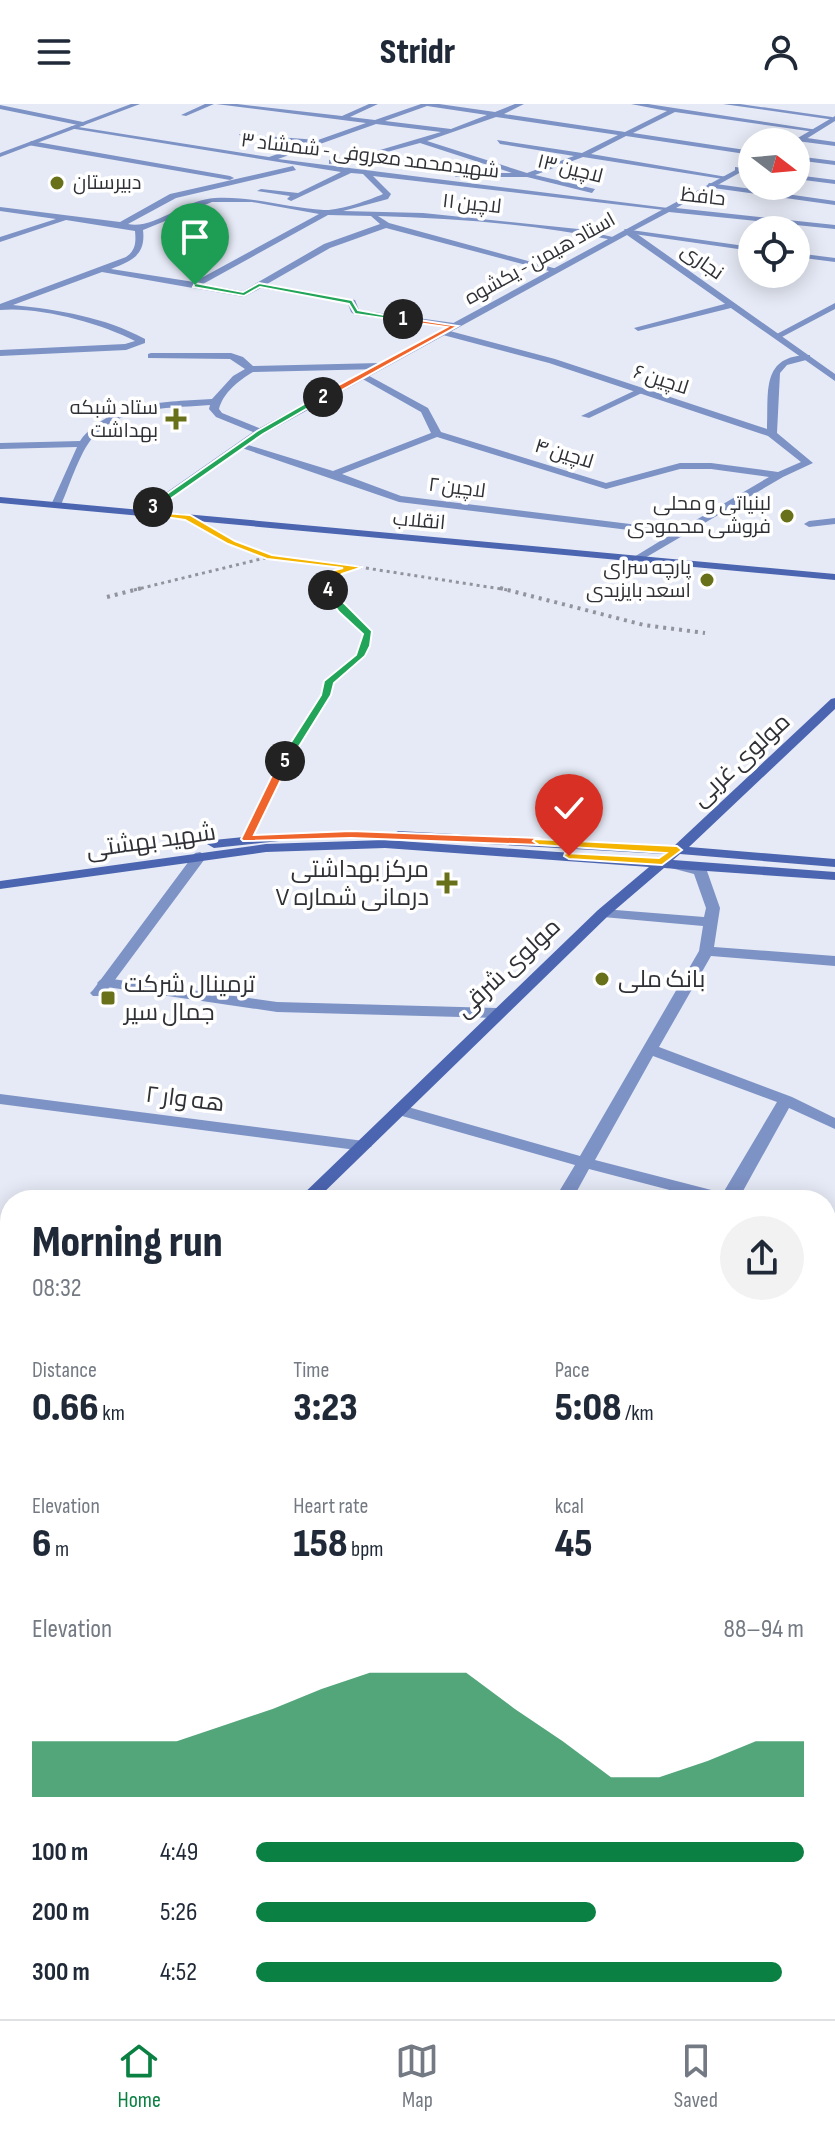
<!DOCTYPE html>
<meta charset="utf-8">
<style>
:root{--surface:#fff;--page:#f2f2f3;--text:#1f2937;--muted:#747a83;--line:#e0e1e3;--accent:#0b8043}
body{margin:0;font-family:"Sofia Sans Condensed",Cairo,sans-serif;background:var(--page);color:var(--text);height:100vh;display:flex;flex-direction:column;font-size:30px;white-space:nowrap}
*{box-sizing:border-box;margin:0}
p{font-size:26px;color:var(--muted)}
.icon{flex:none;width:44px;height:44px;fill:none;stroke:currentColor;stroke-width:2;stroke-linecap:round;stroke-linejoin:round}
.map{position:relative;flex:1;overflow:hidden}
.panel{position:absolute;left:0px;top:1086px;width:836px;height:830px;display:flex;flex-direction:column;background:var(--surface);border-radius:32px 32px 0 0;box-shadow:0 4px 20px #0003}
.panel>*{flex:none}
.needle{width:52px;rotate:106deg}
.tools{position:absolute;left:738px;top:24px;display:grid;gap:16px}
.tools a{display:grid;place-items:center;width:72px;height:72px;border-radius:50%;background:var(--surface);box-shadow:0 4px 20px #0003;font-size:40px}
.pin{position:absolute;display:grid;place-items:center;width:68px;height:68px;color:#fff;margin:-82px -34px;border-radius:50% 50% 50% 0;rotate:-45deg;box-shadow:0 0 8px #0007}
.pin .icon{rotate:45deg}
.km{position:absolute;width:40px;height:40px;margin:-20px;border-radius:50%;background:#222;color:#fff;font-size:22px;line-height:40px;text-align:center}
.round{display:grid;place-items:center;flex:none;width:84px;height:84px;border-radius:42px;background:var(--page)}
.summary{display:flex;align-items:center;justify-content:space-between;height:136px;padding:0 32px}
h1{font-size:44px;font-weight:800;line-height:60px}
.metrics{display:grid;grid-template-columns:repeat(3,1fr);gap:12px;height:136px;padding:8px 32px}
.metrics div{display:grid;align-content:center}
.metrics b{font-size:40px;font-weight:800}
.metrics small{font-size:22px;font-weight:400}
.metrics p{font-size:22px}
.chart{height:224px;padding:16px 32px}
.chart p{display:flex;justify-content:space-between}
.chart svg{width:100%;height:144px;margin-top:8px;fill:var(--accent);opacity:.7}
ul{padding:0 32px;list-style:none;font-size:26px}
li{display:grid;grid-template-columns:128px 96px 1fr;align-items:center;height:60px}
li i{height:20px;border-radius:10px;background:var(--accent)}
header{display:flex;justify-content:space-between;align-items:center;height:104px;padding:0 32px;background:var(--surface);font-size:36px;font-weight:800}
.tab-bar{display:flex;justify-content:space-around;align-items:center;height:112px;border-top:2px solid var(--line);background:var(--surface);font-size:22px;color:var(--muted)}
.tab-bar a{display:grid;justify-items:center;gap:4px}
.tab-bar .current{color:var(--accent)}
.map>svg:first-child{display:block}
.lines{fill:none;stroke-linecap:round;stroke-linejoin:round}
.path-far1{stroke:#91949d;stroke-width:3;stroke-dasharray:3 4;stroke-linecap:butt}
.path{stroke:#91949d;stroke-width:4;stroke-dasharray:3 5;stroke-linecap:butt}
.service{fill:#7d92c5;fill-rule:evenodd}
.minor{fill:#7d92c5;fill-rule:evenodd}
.tertiary{fill:#7d92c5;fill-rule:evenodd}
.secondary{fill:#4b65b0;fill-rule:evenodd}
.split-1{fill:#22a559;stroke:#fff;stroke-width:2}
.split-2{fill:#f0652b;stroke:#fff;stroke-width:2}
.split-3{fill:#22a559;stroke:#fff;stroke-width:2}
.split-4{fill:#f5b400;stroke:#fff;stroke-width:2}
.split-5{fill:#22a559;stroke:#fff;stroke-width:2}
.split-6{fill:#f0652b;stroke:#fff;stroke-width:2}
.split-7{fill:#f5b400;stroke:#fff;stroke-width:2}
.poi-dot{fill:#68711a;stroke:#fff;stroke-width:3}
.labels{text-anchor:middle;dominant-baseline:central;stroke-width:7;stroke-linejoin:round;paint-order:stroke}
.far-street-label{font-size:20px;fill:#2f3136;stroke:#fff}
.far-poi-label{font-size:20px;fill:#2f3136;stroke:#fff;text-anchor:end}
.street-label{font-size:24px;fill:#2f3136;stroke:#fff}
.poi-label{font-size:24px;fill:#2f3136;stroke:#fff;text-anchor:start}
</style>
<header><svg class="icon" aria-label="menu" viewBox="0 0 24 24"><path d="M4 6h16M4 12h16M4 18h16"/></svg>Stridr<svg class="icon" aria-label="person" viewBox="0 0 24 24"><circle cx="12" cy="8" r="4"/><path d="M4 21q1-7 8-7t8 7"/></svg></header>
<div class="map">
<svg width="835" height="1915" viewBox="0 0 835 1915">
<rect width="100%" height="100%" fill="#e6eaf6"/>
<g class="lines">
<path class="path-far1" d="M238,441l32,12 89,10 -20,5 -14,12 4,6
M359,463l149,23
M134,486l135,-33"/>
<path class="path" d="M500,484l144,37 61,8
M107,493l35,-9
M256,716l35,-73 16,-19 19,-33 3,-14 31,-25 8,-23 -26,-23 -14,-22"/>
<path class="service" d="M636,286l8,2 -55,26 -8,-2z
M105,874l172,24 220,6 8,5 -8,5 -220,-6 -177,-26 -3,-3 3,-3z"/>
<path class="minor" d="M205,0h9l-28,12 -5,-1z
M216,0h21l105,12 27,-12h9l-28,13 25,3 46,-16h18l56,8 20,-8h9l-20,10 121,18 42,-21 -36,-7h17l170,26 -3,2 -140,-20 -42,21 119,18v4l-126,-19 -35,18 136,23 -4,2 -140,-22 -48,18 60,14 -3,4 -65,-16h-72l3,-4h54l-92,-30 -63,17 -28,4v-4l51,-10 61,-18 -65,-8 -98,35 390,49 -4,2 -291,-34 18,18 -3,5 -45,12 80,2 155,16 39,9 -4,2c-76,-15 -157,-22 -235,-24l11,7 168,46 -4,3 -167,-44 -56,20 -63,36 88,16 4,10 95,13 3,1v4l-102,-13 -4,-3 -3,-8 -87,-16 -17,9 -142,-25 -89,33c47,5 91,12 132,34v4l-19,7 -126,6v-6l125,-6 10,-3c-34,-18 -98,-35 -135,-31v-6l126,-47c10,-7 10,-15 9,-26l-69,-11 -66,22v-5l56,-18 -56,-8v-4l120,15 50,-28 123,-28 3,4 -120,28 -48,26c25,6 58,-25 87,-26 38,-2 72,10 109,12 14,1 46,-10 59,-16l-20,-20 -12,-1 -60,28 -4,-2 3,-3 -33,-5 4,-2 37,4 43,-21 -272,-44 3,-2 197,31 41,-14 -69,-6 -2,-3 79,6 48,-17zM427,2l60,9 -36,14 -66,-8zM496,13l122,18 -36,18 -85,-13 3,4 74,12 -47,17 -100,-32zM212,98h40l67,12 -125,68 -83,-13c21,-8 35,-14 32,-39zM328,111l43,1 9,8 -56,20 -81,47 -40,-7z
M723,0h17l92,13 3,3z
M0,1l83,17 3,2 -3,2 -83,-17z
M800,33l35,5v4l-38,-5z
M31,37l199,35 4,2 -4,2 -202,-35z
M796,52l39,5v4l-39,-5z
M735,63l17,2v4l-17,-2z
M796,71l39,5v4l-39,-5z
M709,79l126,18v4l-129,-18z
M624,125l128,18v4l-125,-18z
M796,149l39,5v4l-39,-5z
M732,198l4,3 -1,2 -97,24 -4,-3z
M835,199v6l-55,29 -7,-2z
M446,226l109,29 212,70c2,-37 -7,-74 43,-74v4l-23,6 -7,8 -3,60 36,30 -30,14 -145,85 -4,-1v-4l36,-22 -271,-33 -163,-56 9,-2 88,27 98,-38 -10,-21 -62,-35 -2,-2 5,-3 66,36 13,24 165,51 74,-20h31l67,9 23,-10 -33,-26 -219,-73 -106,-28v-4zM437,333l169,52 74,-20h31l58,8 -90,53 -278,-34 -59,-22z
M151,249h80l12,4 10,9 127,-3 5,3 -5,3 -127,3c-14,8 -30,21 -34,37l3,4 42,17 1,2 -5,3 -44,-18 -7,-8 1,-4c-36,3 -85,1 -113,28 -16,14 -27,52 -36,72l-9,2 -1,-2 26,-58 -77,2v-6l80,-2c29,-40 87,-39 132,-42l21,-23 12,-7 -15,-10 -82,-1v-4z
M835,414v6l-26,3 -5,-3 5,-3z
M200,748l7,4 -104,140h-10l-3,-3 3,-3 102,-137z
M676,757l29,7 2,3 13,37 -6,39 121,9v10l-124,-10 -52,91 133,50 43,21v11l-46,-21 -51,92h-30l-119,-31 -17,31h-18l21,-35 -180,-51 -2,-4 2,-4 6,-1 179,51 119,-205 4,-25 -100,-9 -7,-4 7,-4 101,8 2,-9 -12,-34 -23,-6 -2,-3 2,-3zM653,952l124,46 -54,91 -128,-33z
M0,990l364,47 8,5 -8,5 -364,-47z
M826,1114l9,3v12l-9,-3z
M0,1165l10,2v12l-10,-2z
M835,1171v20l-9,6v-20z
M826,1242l9,3v14l-9,-3z
M835,1444v26l-9,5v-26z
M0,1604l10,4v19l-10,-4z
M10,1897v9h37l6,9 -46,-1 -4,-8z
M264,1906h27l-5,9h-26z
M582,1906h38l6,9h-38z"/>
<path class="tertiary" d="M131,0h9l-140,53v-4z
M835,12v5l-37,23 -7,-2z
M752,57v5l-76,42 159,17v4l-166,-17 -36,19 202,143v7l-208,-146 -363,199 -118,81 -9,-2 119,-83z"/>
<path class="secondary" d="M0,393l835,77v6l-835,-77z
M835,594v11l-146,138 146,12v8l-155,-13 -7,6 162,12v8l-171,-12 -56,48 -292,284h-19l301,-290 51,-43 -264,-19 -119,4 -266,37v-8l266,-37 119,-4 273,19 6,-5 -266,-15 -7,-4 7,-4 276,15 157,-147z
M274,730l7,4 -2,3 -65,7 -7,-4 7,-4z
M10,1373v19l-10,5v-19z"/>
</g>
<path class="split-1" d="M195,179l48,9 16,-9 93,17 6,10 49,9 -4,2 -48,-7 -6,-10 -89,-17 -16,9 -51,-9z"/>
<path class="split-2" d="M400,213l58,9 -132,73h-6v-4l127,-68 -44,-6z"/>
<path class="split-3" d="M320,291l7,2 -64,37 -107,75 -8,-2 109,-76z"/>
<path class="split-4" d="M153,400l4,3 -6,5 39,3 45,26 37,14 91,12 -21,7 -12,11 1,7h-6l-3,-10 13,-12 8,-2 -76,-9 -39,-15 -43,-24 -48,-7z"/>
<path class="split-5" d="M328,483l44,44 -2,15 -5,10 -31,27 -3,12 -41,66 -9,2 -2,-2 42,-66 3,-14 32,-26 7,-21 -24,-22 -16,-22z"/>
<path class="split-6" d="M285,654l5,3 -36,74 97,-4 188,7 5,3 -5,4 -188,-7 -108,3 -2,-2 38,-78z"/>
<path class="split-7" d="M535,735l142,7 5,4 -20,15 -93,-6 -5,-3 1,-3 94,5 7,-5 -127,-8 -6,-4z"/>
<g class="poi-dot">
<circle cx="57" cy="79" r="8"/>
<path d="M172 303h8v8h8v8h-8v8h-8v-8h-8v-8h8z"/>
<circle cx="787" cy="412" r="8"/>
<circle cx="707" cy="476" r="8"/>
<path d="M443 767h8v8h8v8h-8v8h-8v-8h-8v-8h8z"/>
<circle cx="602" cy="875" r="8"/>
<rect x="100" y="886" width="16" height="16" rx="4"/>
</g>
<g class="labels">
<g class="far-street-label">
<text transform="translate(370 52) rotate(7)">شهیدمحمد معروفی - شمشاد ۳</text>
<text transform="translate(570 65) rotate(14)">لاچین ۱۳</text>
<text transform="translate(703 93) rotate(6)">حافظ</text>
<text transform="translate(472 100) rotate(6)">لاچین ۱۱</text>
<text transform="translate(540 155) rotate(-29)">استاد هیمن - یکشوه</text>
<text transform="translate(702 158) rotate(35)">نجاری</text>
<text transform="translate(661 276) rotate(18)">لاچین ۶</text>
<text transform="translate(564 350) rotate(17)">لاچین ۴</text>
<text transform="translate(457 384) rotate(7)">لاچین ۲</text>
<text transform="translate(419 417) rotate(5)">انقلاب</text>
</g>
<g class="far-poi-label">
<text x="73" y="79" text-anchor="start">دبیرستان</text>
<text x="158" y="304">ستاد شبکه<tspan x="158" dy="23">بهداشت</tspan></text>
<text x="771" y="400">لبنیاتی و محلی<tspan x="771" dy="23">فروشی محمودی</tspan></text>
<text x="691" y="464">پارچه سرای<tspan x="691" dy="23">اسعد بایزیدی</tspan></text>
</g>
<g class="street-label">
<text transform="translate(741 656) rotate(-43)">مولوی غربی</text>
<text transform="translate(151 737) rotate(-8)">شهید بهشتی</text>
<text transform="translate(508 864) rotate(-43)">مولوی شرقی</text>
<text transform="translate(185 995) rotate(7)">هه وار ۲</text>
</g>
<g class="poi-label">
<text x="429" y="765" text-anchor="end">مرکز بهداشتی<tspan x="429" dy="28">درمانی شماره ۷</tspan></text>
<text x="618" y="875">بانک ملی</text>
<text x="124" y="880">ترمینال شرکت<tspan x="124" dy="28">جمال سیر</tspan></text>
</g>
</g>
</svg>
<div class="tools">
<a><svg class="needle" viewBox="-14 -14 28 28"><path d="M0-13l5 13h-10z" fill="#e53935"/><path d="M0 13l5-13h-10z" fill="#747a83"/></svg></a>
<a><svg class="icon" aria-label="locate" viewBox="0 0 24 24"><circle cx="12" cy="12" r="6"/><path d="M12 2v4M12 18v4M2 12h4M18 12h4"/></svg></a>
</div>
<div class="pin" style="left:195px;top:181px;background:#1e9e55"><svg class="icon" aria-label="arrive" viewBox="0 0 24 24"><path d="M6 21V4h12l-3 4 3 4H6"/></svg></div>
<div class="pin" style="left:569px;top:752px;background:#d93025"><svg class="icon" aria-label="check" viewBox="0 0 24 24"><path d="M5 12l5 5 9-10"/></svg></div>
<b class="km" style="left:403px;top:215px">1</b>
<b class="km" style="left:323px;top:293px">2</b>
<b class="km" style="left:153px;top:403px">3</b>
<b class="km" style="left:328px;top:486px">4</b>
<b class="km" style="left:285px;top:657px">5</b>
<section class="panel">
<div class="summary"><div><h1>Morning run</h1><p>08:32</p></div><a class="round"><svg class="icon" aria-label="share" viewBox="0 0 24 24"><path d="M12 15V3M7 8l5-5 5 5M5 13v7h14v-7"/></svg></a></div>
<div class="metrics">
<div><p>Distance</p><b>0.66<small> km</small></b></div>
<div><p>Time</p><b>3:23</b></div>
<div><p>Pace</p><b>5:08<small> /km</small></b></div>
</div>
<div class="metrics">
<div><p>Elevation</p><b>6<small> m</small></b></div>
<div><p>Heart rate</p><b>158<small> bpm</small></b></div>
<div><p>kcal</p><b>45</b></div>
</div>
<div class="chart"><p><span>Elevation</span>88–94 m</p>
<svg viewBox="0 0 160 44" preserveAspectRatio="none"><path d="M0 44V27L10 27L20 27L30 27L40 22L50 17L60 11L70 6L80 6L90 6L100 17L110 27L120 38L130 38L140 33L150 27L160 27V44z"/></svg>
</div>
<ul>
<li><b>100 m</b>4:49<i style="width:100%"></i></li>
<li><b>200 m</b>5:26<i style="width:62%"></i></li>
<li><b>300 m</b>4:52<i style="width:96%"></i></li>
</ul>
</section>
</div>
<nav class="tab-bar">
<a class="current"><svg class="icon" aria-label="home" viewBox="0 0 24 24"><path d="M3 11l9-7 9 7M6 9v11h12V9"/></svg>Home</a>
<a><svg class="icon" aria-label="map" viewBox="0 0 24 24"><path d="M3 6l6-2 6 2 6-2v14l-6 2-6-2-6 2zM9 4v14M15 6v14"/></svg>Map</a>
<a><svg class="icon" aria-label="saved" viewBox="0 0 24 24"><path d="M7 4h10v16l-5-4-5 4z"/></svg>Saved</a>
</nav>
